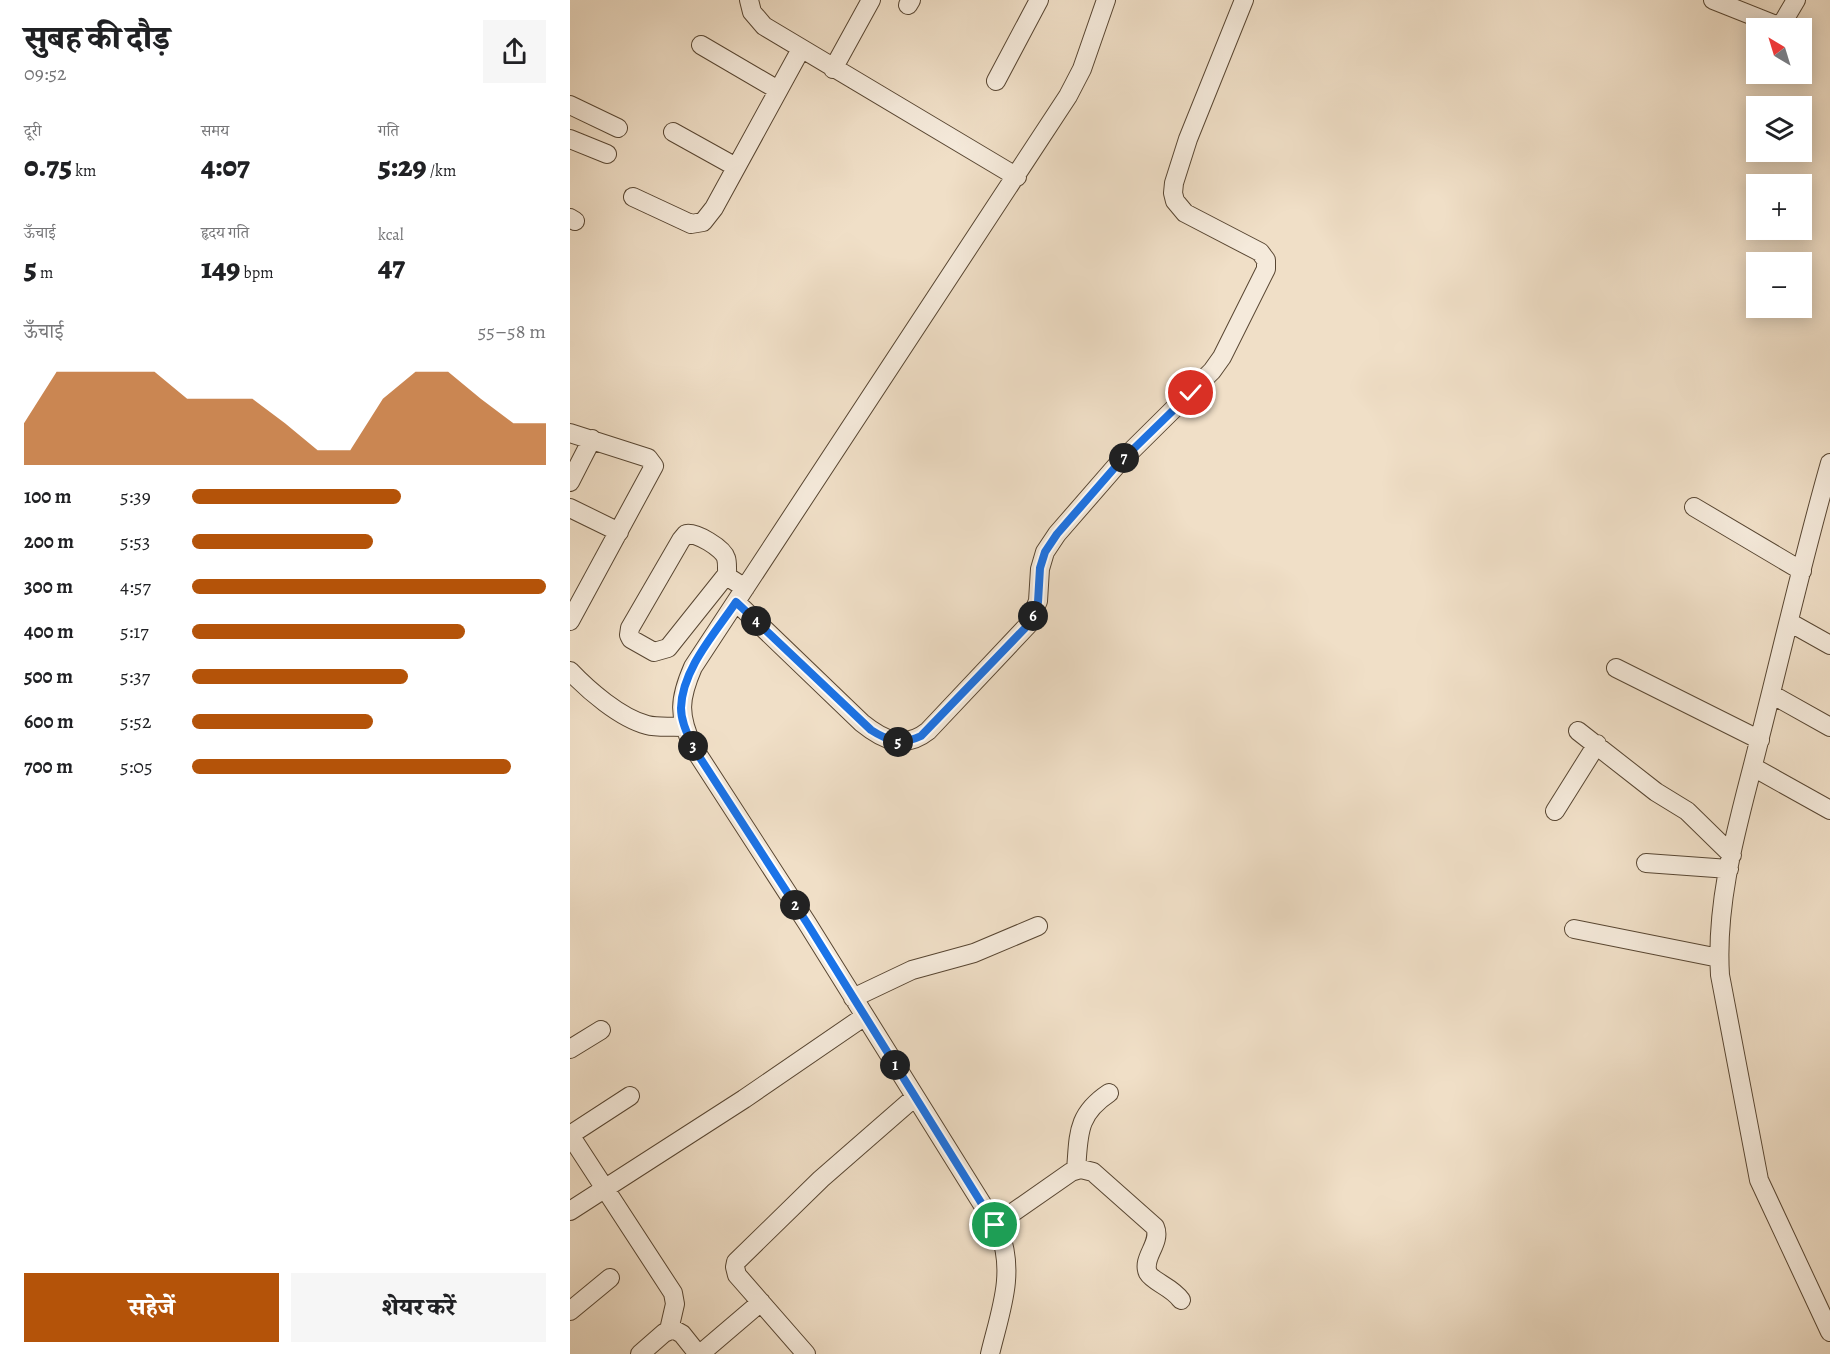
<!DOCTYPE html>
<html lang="hi">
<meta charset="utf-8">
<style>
:root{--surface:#fff;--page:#f6f6f6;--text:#202124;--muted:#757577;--accent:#b45309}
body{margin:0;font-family:Alegreya,"Noto Serif Devanagari",serif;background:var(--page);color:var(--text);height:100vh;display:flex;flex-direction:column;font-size:22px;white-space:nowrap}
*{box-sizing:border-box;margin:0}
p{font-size:20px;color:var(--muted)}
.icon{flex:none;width:33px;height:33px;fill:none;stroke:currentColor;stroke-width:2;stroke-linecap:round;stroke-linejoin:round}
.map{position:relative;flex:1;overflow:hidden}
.side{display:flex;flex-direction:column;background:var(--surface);width:570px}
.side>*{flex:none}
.needle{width:39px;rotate:322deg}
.controls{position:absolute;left:1176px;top:18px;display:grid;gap:12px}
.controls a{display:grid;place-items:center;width:66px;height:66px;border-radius:0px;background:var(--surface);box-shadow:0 3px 15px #0003;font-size:30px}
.pin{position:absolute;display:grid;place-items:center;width:51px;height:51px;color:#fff;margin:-26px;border:3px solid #fff;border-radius:50%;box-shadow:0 2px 6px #0007}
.km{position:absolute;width:30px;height:30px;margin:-15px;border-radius:50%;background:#222;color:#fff;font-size:16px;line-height:30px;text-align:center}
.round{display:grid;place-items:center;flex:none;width:63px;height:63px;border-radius:0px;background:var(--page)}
.summary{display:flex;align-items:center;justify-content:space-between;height:102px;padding:0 24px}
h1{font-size:33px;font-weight:800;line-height:45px}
.figures{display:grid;grid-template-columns:repeat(3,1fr);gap:9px;height:102px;padding:6px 24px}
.figures div{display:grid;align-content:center}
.figures b{font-size:30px;font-weight:800}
.figures small{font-size:16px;font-weight:400}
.figures p{font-size:16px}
.chart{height:168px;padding:12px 24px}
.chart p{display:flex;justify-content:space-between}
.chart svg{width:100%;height:108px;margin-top:6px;fill:var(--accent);opacity:.7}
.action{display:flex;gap:12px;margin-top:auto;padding:12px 24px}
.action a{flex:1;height:69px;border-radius:0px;background:var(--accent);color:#fff;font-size:24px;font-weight:800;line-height:69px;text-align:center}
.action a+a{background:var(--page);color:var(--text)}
ul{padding:0 24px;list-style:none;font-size:20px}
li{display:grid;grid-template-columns:96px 72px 1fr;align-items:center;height:45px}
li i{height:15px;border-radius:8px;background:var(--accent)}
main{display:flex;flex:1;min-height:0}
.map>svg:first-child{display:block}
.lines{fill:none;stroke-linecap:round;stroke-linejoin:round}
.minor-casing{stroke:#584632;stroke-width:20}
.minor{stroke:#f5eadb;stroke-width:18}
.route-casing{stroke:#fff;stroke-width:12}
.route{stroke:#1a73e8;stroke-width:8}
</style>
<main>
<section class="side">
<div class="summary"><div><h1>सुबह की दौड़</h1><p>09:52</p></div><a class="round"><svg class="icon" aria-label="share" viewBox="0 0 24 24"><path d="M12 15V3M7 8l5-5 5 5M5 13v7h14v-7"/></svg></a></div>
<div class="figures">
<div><p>दूरी</p><b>0.75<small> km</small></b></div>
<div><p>समय</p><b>4:07</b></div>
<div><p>गति</p><b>5:29<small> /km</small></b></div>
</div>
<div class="figures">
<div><p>ऊँचाई</p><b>5<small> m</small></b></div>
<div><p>हृदय गति</p><b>149<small> bpm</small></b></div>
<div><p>kcal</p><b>47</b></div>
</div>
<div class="chart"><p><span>ऊँचाई</span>55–58 m</p>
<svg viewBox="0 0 160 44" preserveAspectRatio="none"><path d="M0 44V27L10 6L20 6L30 6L40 6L50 17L60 17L70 17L80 27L90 38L100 38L110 17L120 6L130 6L140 17L150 27L160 27V44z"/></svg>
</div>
<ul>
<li><b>100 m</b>5:39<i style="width:59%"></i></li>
<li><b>200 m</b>5:53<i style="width:51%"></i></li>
<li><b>300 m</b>4:57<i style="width:100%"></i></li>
<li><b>400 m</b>5:17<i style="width:77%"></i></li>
<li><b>500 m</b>5:37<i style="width:61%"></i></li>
<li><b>600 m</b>5:52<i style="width:51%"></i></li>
<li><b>700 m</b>5:05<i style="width:90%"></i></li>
</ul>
<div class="action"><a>सहेजें</a><a>शेयर करें</a></div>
</section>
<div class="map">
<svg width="1260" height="1354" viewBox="0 0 1260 1354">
<rect width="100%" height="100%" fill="#f0dfc7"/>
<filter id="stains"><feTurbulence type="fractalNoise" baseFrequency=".00333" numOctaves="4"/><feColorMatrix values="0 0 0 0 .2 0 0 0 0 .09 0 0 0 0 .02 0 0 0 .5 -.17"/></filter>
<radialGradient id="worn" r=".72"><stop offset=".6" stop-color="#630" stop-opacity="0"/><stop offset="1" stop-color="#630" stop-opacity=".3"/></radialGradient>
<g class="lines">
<defs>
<path id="minor" d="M179,0l3,12 12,14 253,151
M1143,0l63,25 7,-3 13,-22
M338,5l3,-5
M131,45l77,45
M263,69l38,-69
M426,81l43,-81
M0,105l48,23
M103,132l63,35
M0,139l37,15
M63,197l58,27 12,-2 11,-14 87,-159
M0,218l5,3
M0,433l78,25 6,8 -84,155
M1260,463c-26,91 -47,183 -70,274 -19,78 -45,157 -40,238l39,205 71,152
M0,482l22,-43
M1124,507l108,64
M0,508l49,24
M157,574l-59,74 -14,4 -23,-13 -2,-4 1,-7 51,-88 5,-6c10,-2 37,14 40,24 2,6 0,13 2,19l17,11
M166,602l126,121c21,17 42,27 66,8l100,-106 10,-24 2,-32 5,-17 12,-18 60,-69 95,-94 10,-14 44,-88v-9l-6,-8 -75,-39 -10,-12 -2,-8 1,-10 14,-44 56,-139
M1219,622l41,23
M1046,668l144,72
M0,671c18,19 50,47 77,54 11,3 25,1 37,2
M1201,694l59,33
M1008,731l78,61 31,19 45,44
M1183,767l77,43
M985,811l42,-67
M1076,863l83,6
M1004,929l145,29
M283,998l59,-28 62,-17 64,-27
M0,1049l31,-19
M0,1135l103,158 2,11 -6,26
M0,1135l60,-39
M506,1170c3,-35 0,-55 33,-77
M0,1211l174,-112 121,-83
M425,1225l76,-53 10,-3 12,3 62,55c7,16 -14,31 -7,46 5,9 24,14 33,27
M0,1311l40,-33
M70,1354l24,-21 9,-4 9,5 16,20
M130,1354l61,-52
M236,1354l-69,-79 -2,-8 1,-5 85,-83 94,-82
M420,1354c10,-42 26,-81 9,-123l-192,-308 -114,-176c-15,-32 -14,-48 0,-80l375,-571 14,-27 24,-69"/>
</defs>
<use href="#minor" class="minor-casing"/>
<use href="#minor" class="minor"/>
</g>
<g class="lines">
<defs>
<path id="route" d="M425,1225l-188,-302 -114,-176c-5,-12 -12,-25 -12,-39 1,-39 35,-76 55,-106l135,128c17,11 31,15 50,6l107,-111 10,-23 2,-34 5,-16 12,-18 60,-69 74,-72"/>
</defs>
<use href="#route" class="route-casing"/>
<use href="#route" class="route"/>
</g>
<rect width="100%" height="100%" filter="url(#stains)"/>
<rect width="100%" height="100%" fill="url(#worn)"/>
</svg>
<div class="controls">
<a><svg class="needle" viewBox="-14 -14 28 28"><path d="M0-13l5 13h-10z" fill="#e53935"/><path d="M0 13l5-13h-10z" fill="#757577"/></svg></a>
<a><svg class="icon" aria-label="layers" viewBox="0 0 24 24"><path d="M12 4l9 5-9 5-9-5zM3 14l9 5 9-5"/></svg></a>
<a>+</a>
<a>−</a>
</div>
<div class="pin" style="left:425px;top:1225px;background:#1e9e55"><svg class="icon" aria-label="arrive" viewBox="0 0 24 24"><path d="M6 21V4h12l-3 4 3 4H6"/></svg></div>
<div class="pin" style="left:621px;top:393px;background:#d93025"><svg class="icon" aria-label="check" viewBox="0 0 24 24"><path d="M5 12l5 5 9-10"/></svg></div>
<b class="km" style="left:325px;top:1065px">1</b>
<b class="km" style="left:225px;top:905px">2</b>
<b class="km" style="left:123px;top:746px">3</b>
<b class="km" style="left:186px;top:621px">4</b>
<b class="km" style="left:328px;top:742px">5</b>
<b class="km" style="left:463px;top:616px">6</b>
<b class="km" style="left:554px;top:458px">7</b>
</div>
</main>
